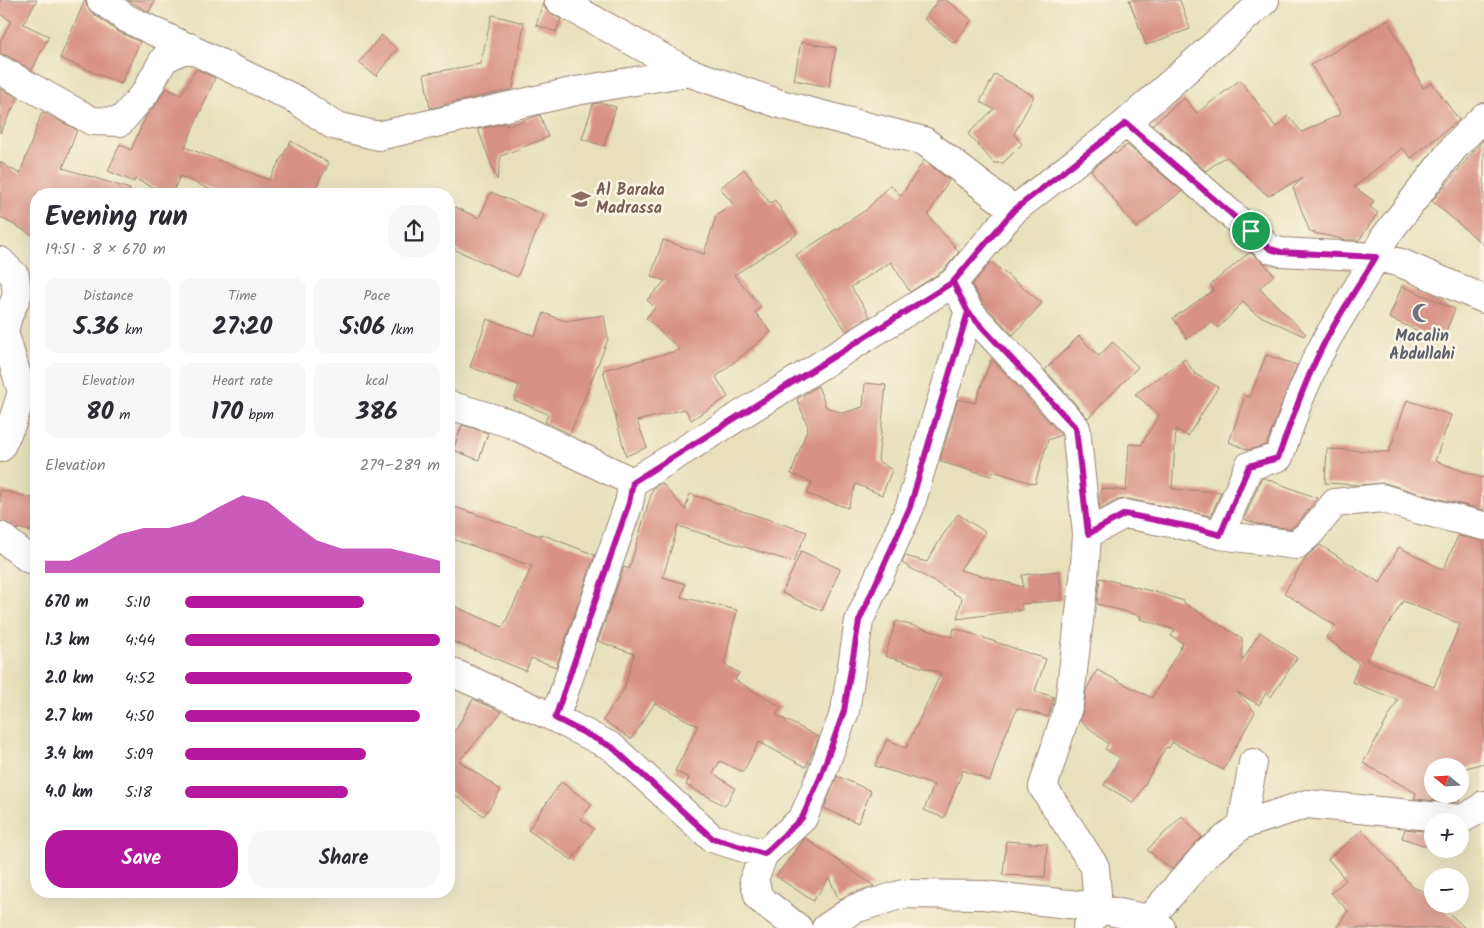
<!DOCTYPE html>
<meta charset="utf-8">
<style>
:root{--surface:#fff;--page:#f7f7f7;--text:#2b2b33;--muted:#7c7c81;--accent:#b5179e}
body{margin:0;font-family:Kalam,sans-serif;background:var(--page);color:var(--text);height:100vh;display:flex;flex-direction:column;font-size:19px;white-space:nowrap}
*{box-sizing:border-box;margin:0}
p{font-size:16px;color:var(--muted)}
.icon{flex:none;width:28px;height:28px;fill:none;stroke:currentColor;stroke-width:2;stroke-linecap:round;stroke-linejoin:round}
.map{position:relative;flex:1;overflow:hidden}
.panel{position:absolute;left:30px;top:188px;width:425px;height:710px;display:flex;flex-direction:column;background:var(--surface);border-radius:20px;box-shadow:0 5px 20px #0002}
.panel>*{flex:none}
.needle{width:32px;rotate:288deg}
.fabs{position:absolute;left:1424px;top:758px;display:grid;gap:10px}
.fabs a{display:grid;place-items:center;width:45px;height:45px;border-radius:50%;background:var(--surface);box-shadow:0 5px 20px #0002;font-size:25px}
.pin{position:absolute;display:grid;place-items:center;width:42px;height:42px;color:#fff;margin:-21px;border:2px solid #fff;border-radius:50%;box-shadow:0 1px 5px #0007}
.round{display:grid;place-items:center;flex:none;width:52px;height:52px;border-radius:20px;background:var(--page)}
.summary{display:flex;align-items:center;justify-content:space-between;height:85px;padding:0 15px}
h1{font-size:28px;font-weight:600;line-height:38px}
.metrics{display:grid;grid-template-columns:repeat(3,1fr);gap:8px;height:85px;padding:5px 15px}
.metrics div{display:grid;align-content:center;border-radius:12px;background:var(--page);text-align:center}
.metrics b{font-size:25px;font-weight:600}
.metrics small{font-size:14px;font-weight:400}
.metrics p{font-size:14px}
.chart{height:140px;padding:10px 15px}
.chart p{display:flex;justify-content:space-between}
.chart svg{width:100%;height:90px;margin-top:5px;fill:var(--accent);opacity:.7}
.action{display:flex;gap:10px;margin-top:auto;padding:10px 15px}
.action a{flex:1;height:58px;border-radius:20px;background:var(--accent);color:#fff;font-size:20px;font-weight:600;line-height:58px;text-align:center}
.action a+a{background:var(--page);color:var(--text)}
ul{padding:0 15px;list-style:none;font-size:16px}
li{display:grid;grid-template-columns:80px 60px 1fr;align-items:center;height:38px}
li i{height:12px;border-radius:6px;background:var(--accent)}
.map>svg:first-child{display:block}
.building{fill:#d89185;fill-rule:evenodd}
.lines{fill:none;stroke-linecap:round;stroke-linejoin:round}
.minor-casing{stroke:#988073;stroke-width:30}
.minor{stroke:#fff;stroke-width:28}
.route-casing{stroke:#fff;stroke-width:10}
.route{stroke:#b5179e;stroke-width:6}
.labels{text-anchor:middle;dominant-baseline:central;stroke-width:5;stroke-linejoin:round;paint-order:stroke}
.education-label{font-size:16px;font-weight:bold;fill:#785e54;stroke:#fcf5e5;text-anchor:start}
.worship-label{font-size:16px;font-weight:bold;fill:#5b616d;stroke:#fcf5e5}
</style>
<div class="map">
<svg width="1484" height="928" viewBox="0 0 1484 928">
<rect width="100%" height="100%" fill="#fcf5e5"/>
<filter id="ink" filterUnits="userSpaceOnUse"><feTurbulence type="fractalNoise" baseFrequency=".02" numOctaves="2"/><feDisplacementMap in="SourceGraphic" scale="10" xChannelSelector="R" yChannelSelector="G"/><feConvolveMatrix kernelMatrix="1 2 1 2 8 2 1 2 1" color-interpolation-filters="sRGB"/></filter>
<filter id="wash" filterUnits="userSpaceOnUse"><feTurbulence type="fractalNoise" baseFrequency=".0096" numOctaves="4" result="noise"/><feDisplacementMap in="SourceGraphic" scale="20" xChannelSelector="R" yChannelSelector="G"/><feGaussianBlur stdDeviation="1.12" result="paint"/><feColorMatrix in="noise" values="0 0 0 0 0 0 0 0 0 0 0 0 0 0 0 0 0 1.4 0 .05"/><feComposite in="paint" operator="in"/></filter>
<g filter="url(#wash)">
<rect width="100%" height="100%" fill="#e7e0bb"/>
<g id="blocks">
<path class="building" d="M0,0h37l-14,24 26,12 -17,34 -24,-14 -8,-2v-12l11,-21 -11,-7z
M85,0l2,7 5,6 25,18 23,11 -19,42 -61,-26z
M128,0h27l-6,12z
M938,0h8l26,20 -18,23 -30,-24z
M1129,0h51l10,29 -44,16z
M543,3l2,5 5,5 11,6 -5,13 -20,-7z
M492,15l32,8 -11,66 -83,19 -6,-34 56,-10z
M1388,20l35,68 9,-5 27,37 -48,38 -9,-10 -48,39 20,14 -4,6 8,6 -19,27h-13l-36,-8 -17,-44 10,-11 -35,19 -41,-39 -3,2 -1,-1 -17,13 -54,-46 32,-27 13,15 43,-33 36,47 12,-11 14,16 39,-18 -30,-49z
M381,35l16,14 -21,27 -17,-13z
M801,42l35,6 -7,39 -35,-7z
M196,69l19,9 -30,69 84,33 22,-39 38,22 -17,31h-91l-41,-18 -8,18h-4l-33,-15 -1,3 -26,-11 12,-27 11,6 15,-34 11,-13 9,-15 15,7z
M995,74l39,22 -20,38 8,10 -19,19h-9l-26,-29 26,-25 -14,-7z
M0,88l18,10 -18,35z
M601,103l15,4 -12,39 -22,-7 11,-35z
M42,112l35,18 -14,38 67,21 -1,5h-93v43l-36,-20v-55l20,12z
M540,115l8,22 -47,19 -4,24 -19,-51 29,-6 -1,3z
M1484,139v106l-52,-44z
M1127,145l55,46 -46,37 -45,-58 23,-18 2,2z
M924,160l25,20 -21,35 31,37 -16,19 -33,21 -19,-30 -40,25 19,29 -24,15 -50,-76 70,-45 24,-25 11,11z
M744,169l26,34 5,-3 22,34 -63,41 27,31 -6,6 16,20 -55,45 12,20 -37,23 -6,-11 -48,12 10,26 -21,9 -23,-86 77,-20 -34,-32 9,-10 -8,-8 18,-19 -14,-5 12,-36 41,14 12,-38 17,-12 -13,-16z
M491,192l53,23 -27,62 -68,-30v-25l6,-15 24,11z
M1250,252l14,11 10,12 -15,13 47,46 -2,2 -50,-23 -11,-11 -25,26 -6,-6 -25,17 -14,-21 41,-28 -4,-5z
M991,262l51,41 -29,32 -31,-33 -10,-17z
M1402,286l53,23 -13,32 -53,-23z
M544,313l21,8 39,-6 4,24 -38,95 -25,-12 3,-8 -34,-14 5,-15 -49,-18 17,-48 48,17z
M1079,336l20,20 14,-14 25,25 -50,51 -43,-48z
M1266,355l31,10 -31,80 -17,5 -20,-8 16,-46 5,1z
M1185,359l10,15 23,13 -30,49 -12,-7 -4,60 49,3 -10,24 -83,-17 -10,1 -18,9 -1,-8 2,-13 25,3 3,-47 12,1 18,-30 -24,-21z
M991,360l4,2 66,73 -13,5 -13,44 -42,-13 -2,5 -50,-14v-5l17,-58 17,4z
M865,383l21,2 -8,76 14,9 -10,25 -26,-11 -8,24 -41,-14 5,-12 -21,-8 17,-47 -11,-28 21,-13 8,21 17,6 20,-6z
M1407,400l44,15 -16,46 48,17 1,-3v35l-60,-15 -39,-12 -25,2 -35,-2 2,-34 62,3z
M462,425l26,8 -9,27 -26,-10z
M1264,478l53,20 -18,24 -8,7 -34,-5 -13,-5 17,-40z
M662,483l23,27 5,-16 117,38 -14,30 -115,-36 -15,51 22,7 -4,13 56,13 -13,54 15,9 -4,7 46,27 -5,8 43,22 -13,30 -47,-25 -16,30 -23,-11 -7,12 22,15 -10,18 -39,-21 3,-7 -14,-7 23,-45 -43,-23 -24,36 -28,-19 21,-31 10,-35 -36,-13 26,-74 5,2 24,-81z
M0,490l36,9v34l-17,-5 -2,2 -8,-6 -9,-3z
M449,505l91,31 1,-2 54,21 -39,112 -25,-9 -5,13 -77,-31v-36l54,23 29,-61 -83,-28z
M958,514l27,18 -25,38 63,17 -1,-12 37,-4 3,29 -41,4 1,6 -65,9 5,-21 -60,-35 3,-7 22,6 16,-27z
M1458,536l26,5v222l-22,6 -3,34 -45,-4 2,-6 -53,-30 35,-63 -46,-18 7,-18 -33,-27 10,-11 -52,-33 23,-37 13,-11 60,38 19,-36 44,23zM1403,601l57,23 -26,63 -68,-27zM1432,766h28v28h-28z
M801,551l39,18 -18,42 -40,-18z
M1100,578l55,14 29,9v2l58,35v23l18,-29 37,26 -26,39 -5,-4 -7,12 -22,-13 18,20 -32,58 -51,-28 -3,6 -3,-1 -32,56 -30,-18 16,-27 -15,-9 3,-5 -28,-24 4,-14 2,-16 11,-20 55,28 31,-55 -12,-7 4,-6 -35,-11 1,-3 -44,-12z
M896,621l56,16 2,-9 92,31 -11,32 19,6 -6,20 -31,-9 -14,33 -13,40 -27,-11 -19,48 -20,-8 10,-25 -59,-19 12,-27 19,9 35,-75 -56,-17z
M473,699l29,13 -43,49 42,29 -17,26 -35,-25v-54l8,-9z
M837,776l34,15 -13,32 -34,-15z
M561,782l31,22 -11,15 13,10 -22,31 -44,-30z
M1182,816l20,21 -30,32 -25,-19z
M1405,829l27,3v16l-30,-10z
M1362,830l51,57 14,6 5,4v7h7l26,24h-129l12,-17 -17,-18 15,-13 -18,-21z
M805,838l35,24 34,24 -25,8 -10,6 -10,-22 -16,23 -37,-25z
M1006,841l41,3 -2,33 -42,-2z"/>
</g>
</g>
<g filter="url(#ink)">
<use href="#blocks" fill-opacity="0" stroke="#988073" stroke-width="1"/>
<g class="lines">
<defs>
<path id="minor" d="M101,0l25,18 171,82 36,25 45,11 198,-45 112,-19
M558,0l130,72 92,32 144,37 90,69
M0,70l92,51 28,1 25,-29 19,-34 25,-12
M1126,123l78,67 66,59 11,3 95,5 25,6 83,36
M0,261l15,15 2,20 -9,20 -4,16 18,60 -10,31 -12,25
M953,283l16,28 64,69 43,48 11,106 -3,45 -15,125 -26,83 52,80 3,41 -11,20
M449,405l63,19 121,58
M1087,534l38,-20 66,13 29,8 76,10 14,-12 25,-30 46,-5 39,12 64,16
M1220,535l29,-69 30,-9 19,-55 17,-40 13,-25 48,-80 8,-19 72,-93 28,-28
M0,536l29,23
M449,671l106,47 57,29 100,91 52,16
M555,718l74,-215 4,-21 320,-199 61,-73 112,-87 139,-123
M1242,825l11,-62
M1149,919l57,-65 36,-29 65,-21 155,15 18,-10 4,-4
M798,928l-39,-30 -5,-19 10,-25 39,-36 17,-40 25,-67 14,-90 51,-114 26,-89 33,-107
M826,928l28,-19 49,-15 80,1 96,10 70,14 12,9"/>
</defs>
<use href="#minor" class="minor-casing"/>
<use href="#minor" class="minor"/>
</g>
</g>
<g class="lines" filter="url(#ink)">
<defs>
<path id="route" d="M1251,231l-125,-108 -112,87 -61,72 15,30 -32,106 -26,89 -51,114 -15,90 -24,67 -18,40 -38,36 -52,-16 -100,-91 -57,-29 74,-215 4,-21 320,-200 15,30 108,116 12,106 37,-20 66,13 29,8 29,-69 29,-8c15,-42 29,-83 50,-122 15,-27 32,-53 48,-79l-95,-5 -11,-3 -19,-18"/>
</defs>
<use href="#route" class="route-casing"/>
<use href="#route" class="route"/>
</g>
<defs>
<symbol id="school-bare" viewBox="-9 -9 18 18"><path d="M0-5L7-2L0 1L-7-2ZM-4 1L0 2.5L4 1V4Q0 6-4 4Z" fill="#8d6e63" stroke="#fcf5e5" stroke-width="2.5" paint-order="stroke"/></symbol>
<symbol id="mosque-bare" viewBox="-9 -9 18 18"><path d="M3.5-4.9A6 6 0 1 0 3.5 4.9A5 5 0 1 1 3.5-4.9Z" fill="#6b7280" stroke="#fcf5e5" stroke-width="2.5" paint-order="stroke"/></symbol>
</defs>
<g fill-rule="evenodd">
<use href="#school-bare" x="567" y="185" width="28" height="28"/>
<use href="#mosque-bare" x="1408" y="299" width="28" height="28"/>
</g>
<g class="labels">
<g class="education-label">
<text x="596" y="190">Al Baraka<tspan x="596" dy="18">Madrassa</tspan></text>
</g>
<g class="worship-label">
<text x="1422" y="336">Macalin<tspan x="1422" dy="18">Abdullahi</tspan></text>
</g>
</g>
</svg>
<div class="fabs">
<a><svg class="needle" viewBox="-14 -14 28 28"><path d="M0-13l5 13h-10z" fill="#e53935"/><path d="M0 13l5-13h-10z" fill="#7c7c81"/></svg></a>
<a>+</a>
<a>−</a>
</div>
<div class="pin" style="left:1251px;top:231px;background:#1e9e55"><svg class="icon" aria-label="arrive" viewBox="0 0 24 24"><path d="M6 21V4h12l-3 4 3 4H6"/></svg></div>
<section class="panel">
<div class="summary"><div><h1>Evening run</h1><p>19:51 · 8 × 670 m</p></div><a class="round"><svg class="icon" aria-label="share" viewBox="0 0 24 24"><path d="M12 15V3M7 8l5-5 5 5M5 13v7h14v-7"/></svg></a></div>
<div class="metrics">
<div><p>Distance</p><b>5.36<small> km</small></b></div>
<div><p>Time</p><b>27:20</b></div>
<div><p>Pace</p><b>5:06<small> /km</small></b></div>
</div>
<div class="metrics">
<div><p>Elevation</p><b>80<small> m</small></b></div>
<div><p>Heart rate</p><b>170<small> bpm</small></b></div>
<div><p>kcal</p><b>386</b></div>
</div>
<div class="chart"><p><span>Elevation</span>279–289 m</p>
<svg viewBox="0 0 160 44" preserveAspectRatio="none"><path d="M0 44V38L10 38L20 32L30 25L40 22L50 22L60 19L70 12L80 6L90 9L100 19L110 28L120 32L130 32L140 32L150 35L160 38V44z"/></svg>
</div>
<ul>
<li><b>670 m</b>5:10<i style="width:70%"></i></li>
<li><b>1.3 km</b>4:44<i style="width:100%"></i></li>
<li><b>2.0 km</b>4:52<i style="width:89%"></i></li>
<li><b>2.7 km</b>4:50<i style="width:92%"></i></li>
<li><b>3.4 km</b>5:09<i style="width:71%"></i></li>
<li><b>4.0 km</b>5:18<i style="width:64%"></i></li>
</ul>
<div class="action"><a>Save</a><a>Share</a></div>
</section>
</div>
